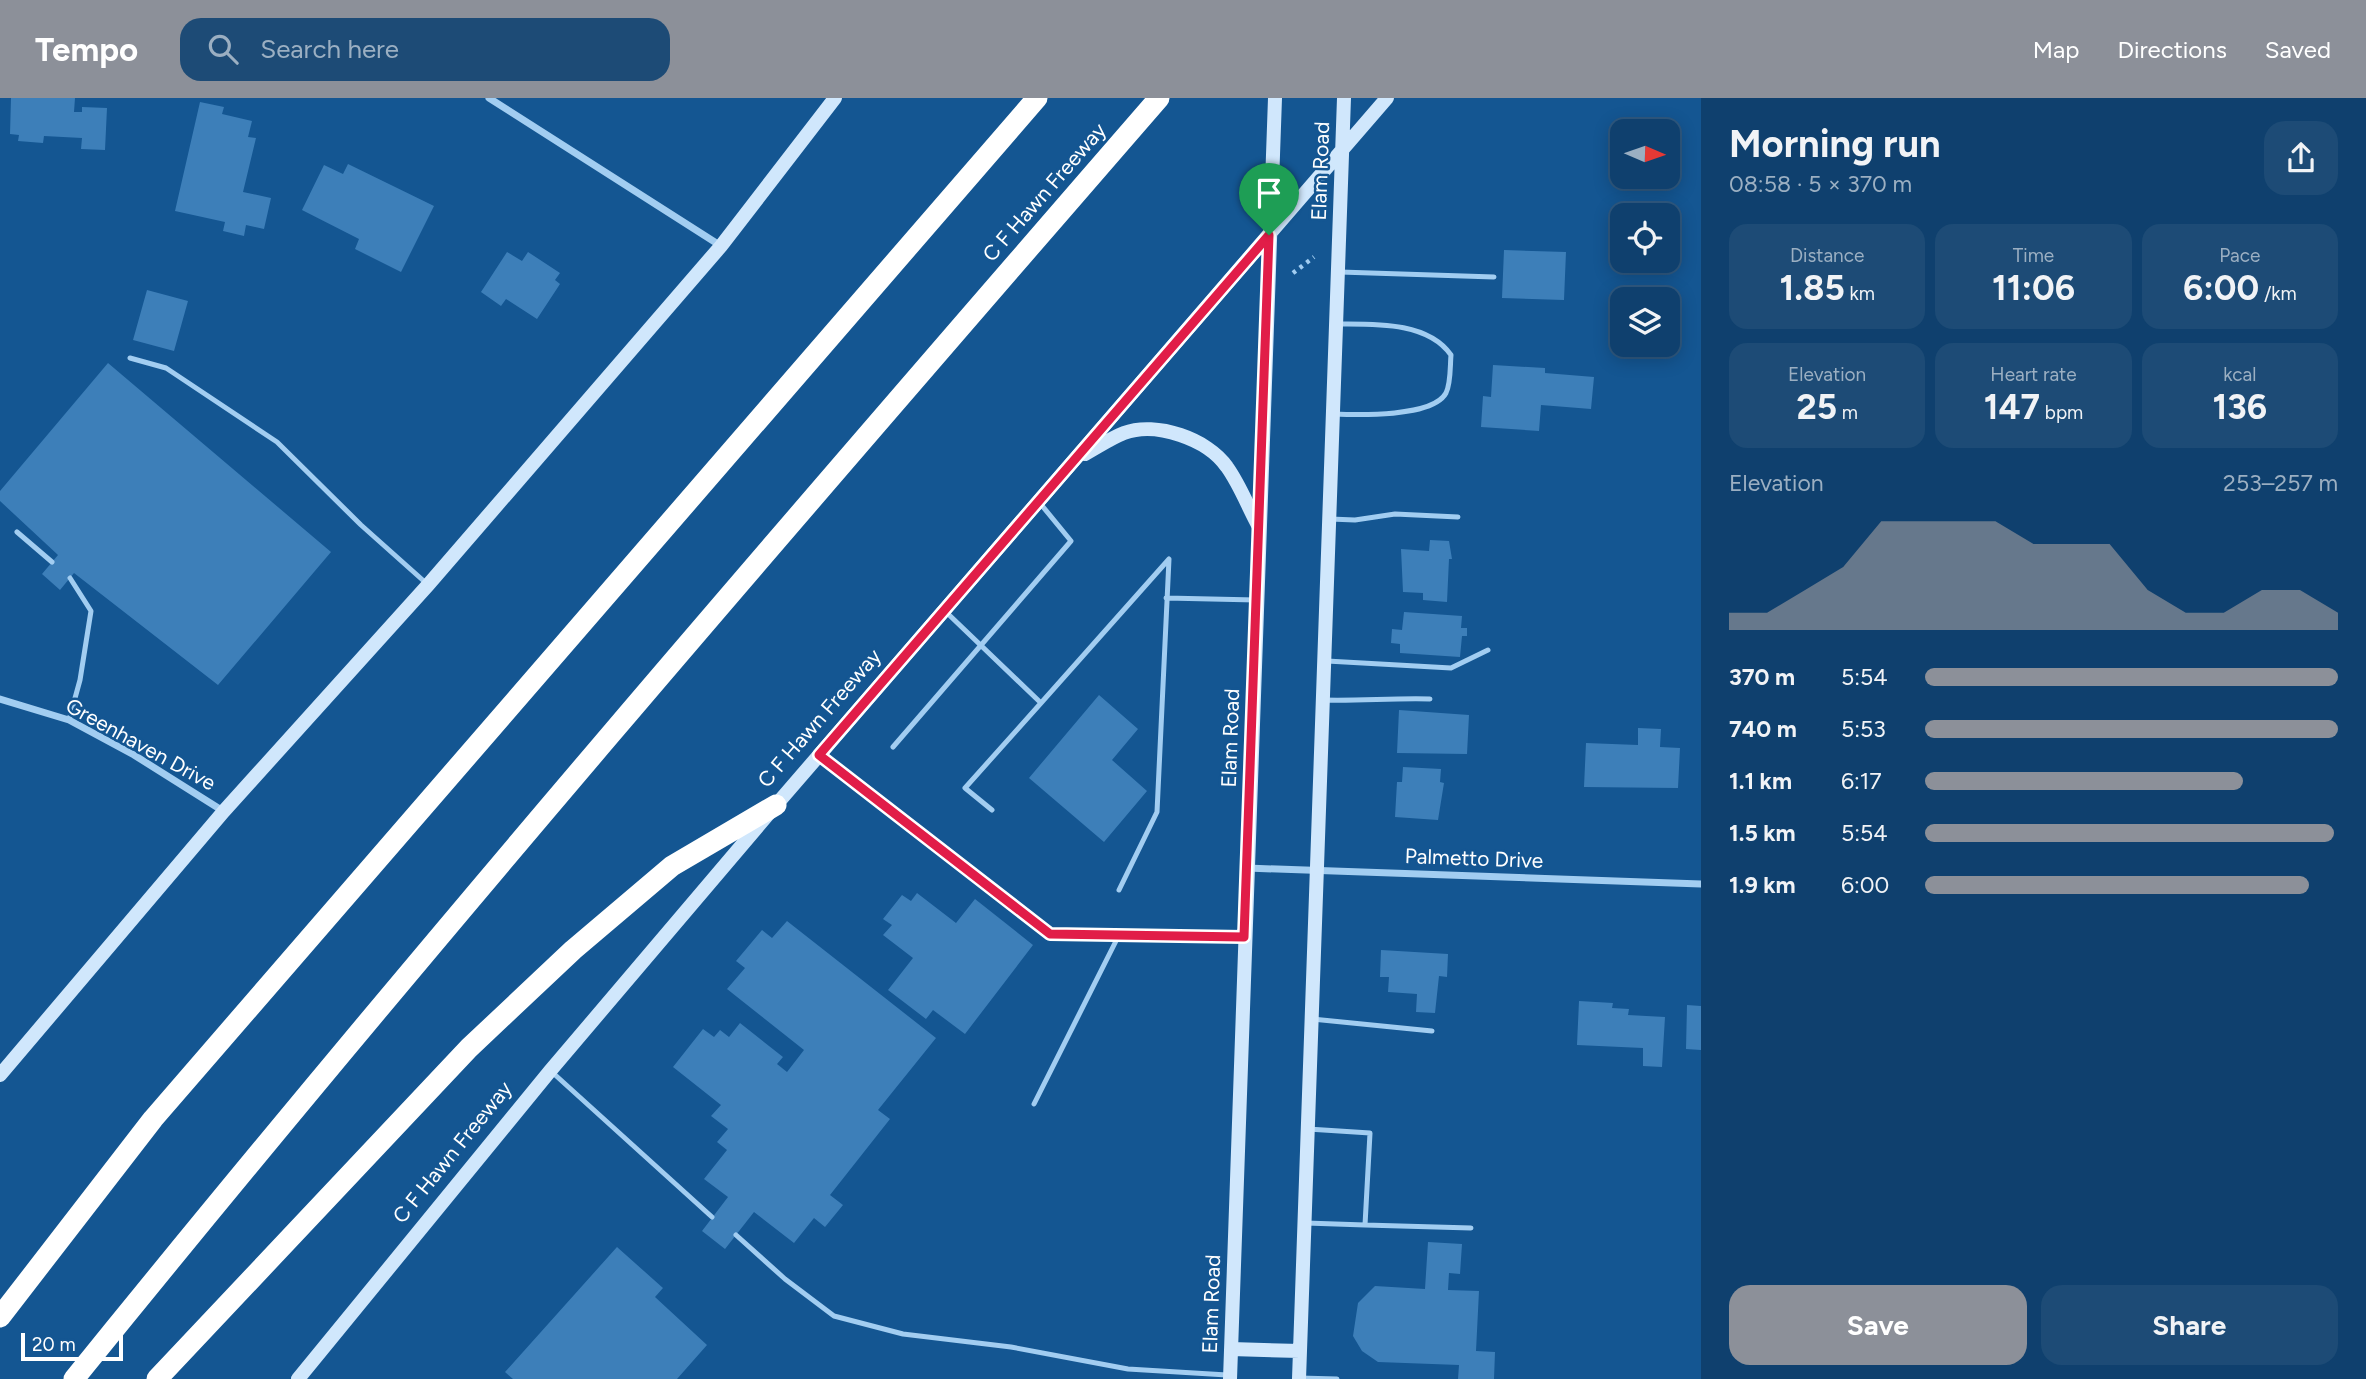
<!DOCTYPE html>
<meta charset="utf-8">
<style>
:root{--surface:#0f406e;--page:#1d4b76;--text:#f1f3f6;--muted:#9bafc2;--line:#2f5981;--accent:#8c9099}
body{margin:0;font-family:Figtree,sans-serif;background:var(--page);color:var(--text);height:100vh;display:flex;flex-direction:column;font-size:26px;white-space:nowrap}
*{box-sizing:border-box;margin:0}
p{font-size:23px;color:var(--muted)}
.icon{flex:none;width:38px;height:38px;fill:none;stroke:currentColor;stroke-width:2;stroke-linecap:round;stroke-linejoin:round}
.map{position:relative;flex:1;overflow:hidden}
.drawer{display:flex;flex-direction:column;background:var(--surface);width:665px}
.drawer>*{flex:none}
.needle{width:46px;rotate:92deg}
.controls{position:absolute;left:1610px;top:21px;display:grid;gap:14px}
.controls a{display:grid;place-items:center;width:70px;height:70px;border-radius:14px;background:var(--surface);box-shadow:0 4px 18px #0003,0 0 0 2px var(--line);font-size:35px}
.scale{position:absolute;left:21px;bottom:18px;width:102px;box-sizing:border-box;padding-left:7px;border:4px solid #fff;border-top:0;font-size:19px;line-height:24px;white-space:nowrap;color:#fff;-webkit-text-stroke:5px #145692;paint-order:stroke}
.pin{position:absolute;display:grid;place-items:center;width:60px;height:60px;color:#fff;margin:-72px -30px;border-radius:50% 50% 50% 0;rotate:-45deg;box-shadow:0 0 7px #0007}
.pin .icon{rotate:45deg}
.round{display:grid;place-items:center;flex:none;width:74px;height:74px;border-radius:21px;background:var(--page)}
.head{display:flex;align-items:center;justify-content:space-between;height:119px;padding:0 28px}
h1{font-size:38px;font-weight:700;line-height:52px}
.stats{display:grid;grid-template-columns:repeat(3,1fr);gap:10px;height:119px;padding:7px 28px}
.stats div{display:grid;align-content:center;border-radius:18px;background:var(--page);text-align:center}
.stats b{font-size:35px;font-weight:700}
.stats small{font-size:19px;font-weight:400}
.stats p{font-size:19px}
.chart{height:196px;padding:14px 28px}
.chart p{display:flex;justify-content:space-between}
.chart svg{width:100%;height:126px;margin-top:7px;fill:var(--accent);opacity:.7}
.primary-button{display:flex;gap:14px;margin-top:auto;padding:14px 28px}
.primary-button a{flex:1;height:80px;border-radius:21px;background:var(--accent);color:#fff;font-size:28px;font-weight:700;line-height:80px;text-align:center}
.primary-button a+a{background:var(--page);color:var(--text)}
ul{padding:0 28px;list-style:none;font-size:23px}
li{display:grid;grid-template-columns:112px 84px 1fr;align-items:center;height:52px}
li i{height:18px;border-radius:9px;background:var(--accent)}
header{display:flex;align-items:center;gap:42px;box-sizing:border-box;height:98px;padding:0 35px;background:var(--accent);color:#fff}
header strong{font-size:33px}
nav{display:flex;gap:38px;margin-inline-start:auto;font-size:24px}
.search{width:490px;height:63px;background:var(--page);display:flex;align-items:center;gap:18px;box-sizing:border-box;padding:0 24px;border-radius:21px;color:var(--muted);font-size:26px}
main{display:flex;flex:1;min-height:0}
.map>svg:first-child{display:block}
.building{fill:#3d7fb9}
.lines{fill:none;stroke-linecap:round;stroke-linejoin:round}
.path{stroke:#a2cdf1;stroke-width:4.5;stroke-dasharray:3.5 5;stroke-linecap:butt}
.lane{stroke:#a2cdf1;stroke-width:5}
.street{stroke:#a2cdf1;stroke-width:7}
.secondary{stroke:#d0e7fc;stroke-width:14}
.highway{stroke:#fff;stroke-width:21}
.route-casing{stroke:#fff;stroke-width:14}
.route{stroke:#e11d48;stroke-width:9}
.labels{text-anchor:middle;dominant-baseline:central;stroke-width:5;stroke-linejoin:round;paint-order:stroke}
.street-label{font-size:21px;fill:#fff;stroke:#145692}
</style>
<header>
<strong>Tempo</strong>
<div class="search"><svg class="icon" aria-label="search" viewBox="0 0 24 24"><circle cx="10" cy="10" r="6"/><path d="M15 15l6 6"/></svg>Search here</div>
<nav><a>Map</a><a>Directions</a><a>Saved</a></nav>
</header>
<main>
<div class="map">
<svg width="1701" height="1281" viewBox="0 0 1701 1281">
<rect width="100%" height="100%" fill="#145692"/>
<path class="building" d="M11,0h64l-1,14h8v-5l25,1 -2,42 -24,-1 1,-11 -38,-2 -1,7 -25,-2 1,-6 -9,-1z
M200,4l24,5 -2,7 30,7 -4,16 8,1 -13,54 28,6 -7,31 -18,-4 -2,11 -21,-5 2,-9 -50,-11z
M348,66l86,42 -33,66 -46,-23 4,-10 -57,-29 22,-45 19,9z
M1504,152l62,2 -2,48 -62,-2z
M507,154l15,9 6,-9 32,21 -5,7 5,4 -23,35 -31,-20 -5,7 -20,-14z
M147,192l41,11 -14,50 -41,-11z
M108,265l223,189 -113,133 -144,-112 -14,17 -18,-16 16,-19 -58,-54v-10z
M1493,267l52,3v5l49,4 -3,32 -50,-4 -2,26 -58,-4 2,-31 8,1z
M1430,442l19,1 3,18h-3l-2,43 -24,-2v-7l-20,-1 -2,-43 28,2z
M1404,514l58,4 -1,12h6v8h-5l-2,21 -60,-4v-9l-9,-1 1,-14 10,1z
M1099,597l39,34 -26,31 35,31 -43,51 -75,-64z
M1399,612l70,5 -2,39 -70,-1z
M1638,630l23,1 -1,18 20,1 -2,40 -94,-1 2,-44 52,2z
M1403,669l38,2 -1,13 4,1 -6,37 -43,-3 2,-35h5z
M917,795l39,30 19,-24 58,46 -68,89 -32,-24 -7,9 -38,-29 25,-32 -30,-23 9,-10 -9,-6 19,-24 9,6z
M787,823l149,117 -58,72 12,9 -60,76 13,10 -18,22 -11,-9 -20,25 -40,-31 -29,37 -23,-18 26,-34 -24,-18 23,-29 -10,-8 11,-13 -17,-13 10,-11 -48,-38 30,-38 11,8 6,-7 9,7 11,-14 43,34 -6,7 10,8 17,-22 -77,-61 18,-21 -9,-7 26,-31 10,8z
M1381,852l67,4 -1,23 -8,-1 -4,37 -19,-1 1,-18 -29,-2 1,-15h-9z
M1579,903l34,2 -1,5 17,1 -1,6 37,2 -3,50 -19,-1v-18l-66,-3z
M1687,907l14,1v44l-15,-1z
M1428,1144l34,2 -2,30 -11,-1 -1,17 31,1 -3,60 19,1 -1,27h-36l1,-14 -81,-3 -16,-11 -9,-15 5,-33 17,-17 50,3z
M617,1149l46,41 -8,9 52,48 -30,34h-164l-8,-7z"/>
<g class="lines">
<path class="path" d="M1293,175l21,-16"/>
<path class="lane" d="M1340,174l154,5
M130,260l36,10 111,74 84,83 65,58
M1334,316c25,1 99,3 112,-21 5,-10 4,-27 5,-38 -23,-33 -75,-31 -112,-31
M1330,421l25,1 40,-6 63,3
M17,434l35,30
M1166,500l90,2
M945,513l96,92 -76,85 27,22
M1327,563l124,7 37,-18
M1323,602c37,1 70,-2 107,-1
M1041,605l128,-144 -12,253 -38,78
M69,622l11,-40 11,-69 -21,-33
M893,649l178,-206 -32,-39
M822,659l228,177 194,3
M1312,921l120,12
M553,975l159,144
M1034,1006l85,-169
M1306,1125l59,2 5,-92 -62,-4
M1365,1127l106,3
M736,1137l49,44 49,37 69,18 108,13 117,22 99,6
M1299,1280l38,1"/>
<path class="street" d="M489,0l232,148
M0,601l69,21 65,35 89,56
M1247,770l454,16"/>
<path class="secondary" d="M1085,356c13,-7 26,-16 39,-21 32,-12 84,6 103,34 13,18 21,40 31,58
M0,977l224,-264 204,-226 293,-339 114,-148
M1231,1251l69,2
M298,1281l252,-308 226,-266 611,-707
M1230,1281l45,-1281
M1299,1281l45,-1281"/>
<path class="highway" d="M0,1219l153,-198 884,-1021
M74,1281c352,-435 718,-858 1085,-1281
M157,1281l312,-331 104,-98 99,-84 104,-61"/>
</g>
<g class="lines">
<defs>
<path id="route" d="M1269,137l-25,702 -194,-3 -231,-179z"/>
</defs>
<use href="#route" class="route-casing"/>
<use href="#route" class="route"/>
</g>
<g class="labels">
<g class="street-label">
<text transform="translate(1320 73) rotate(-88)">Elam Road</text>
<text transform="translate(1044 94) rotate(-49)">C F Hawn Freeway</text>
<text transform="translate(819 620) rotate(-49)">C F Hawn Freeway</text>
<text transform="translate(1230 640) rotate(-88)">Elam Road</text>
<text transform="translate(141 646) rotate(29)">Greenhaven Drive</text>
<text transform="translate(1474 760) rotate(2)">Palmetto Drive</text>
<text transform="translate(452 1054) rotate(-51)">C F Hawn Freeway</text>
<text transform="translate(1211 1206) rotate(-88)">Elam Road</text>
</g>
</g>
</svg>
<div class="controls">
<a><svg class="needle" viewBox="-14 -14 28 28"><path d="M0-13l5 13h-10z" fill="#e53935"/><path d="M0 13l5-13h-10z" fill="#9bafc2"/></svg></a>
<a><svg class="icon" aria-label="locate" viewBox="0 0 24 24"><circle cx="12" cy="12" r="6"/><path d="M12 2v4M12 18v4M2 12h4M18 12h4"/></svg></a>
<a><svg class="icon" aria-label="layers" viewBox="0 0 24 24"><path d="M12 4l9 5-9 5-9-5zM3 14l9 5 9-5"/></svg></a>
</div>
<div class="scale">20 m</div>
<div class="pin" style="left:1269px;top:137px;background:#1e9e55"><svg class="icon" aria-label="arrive" viewBox="0 0 24 24"><path d="M6 21V4h12l-3 4 3 4H6"/></svg></div>
</div>
<section class="drawer">
<div class="head"><div><h1>Morning run</h1><p>08:58 · 5 × 370 m</p></div><a class="round"><svg class="icon" aria-label="share" viewBox="0 0 24 24"><path d="M12 15V3M7 8l5-5 5 5M5 13v7h14v-7"/></svg></a></div>
<div class="stats">
<div><p>Distance</p><b>1.85<small> km</small></b></div>
<div><p>Time</p><b>11:06</b></div>
<div><p>Pace</p><b>6:00<small> /km</small></b></div>
</div>
<div class="stats">
<div><p>Elevation</p><b>25<small> m</small></b></div>
<div><p>Heart rate</p><b>147<small> bpm</small></b></div>
<div><p>kcal</p><b>136</b></div>
</div>
<div class="chart"><p><span>Elevation</span>253–257 m</p>
<svg viewBox="0 0 160 44" preserveAspectRatio="none"><path d="M0 44V38L10 38L20 30L30 22L40 6L50 6L60 6L70 6L80 14L90 14L100 14L110 30L120 38L130 38L140 30L150 30L160 38V44z"/></svg>
</div>
<ul>
<li><b>370 m</b>5:54<i style="width:100%"></i></li>
<li><b>740 m</b>5:53<i style="width:100%"></i></li>
<li><b>1.1 km</b>6:17<i style="width:77%"></i></li>
<li><b>1.5 km</b>5:54<i style="width:99%"></i></li>
<li><b>1.9 km</b>6:00<i style="width:93%"></i></li>
</ul>
<div class="primary-button"><a>Save</a><a>Share</a></div>
</section>
</main>
